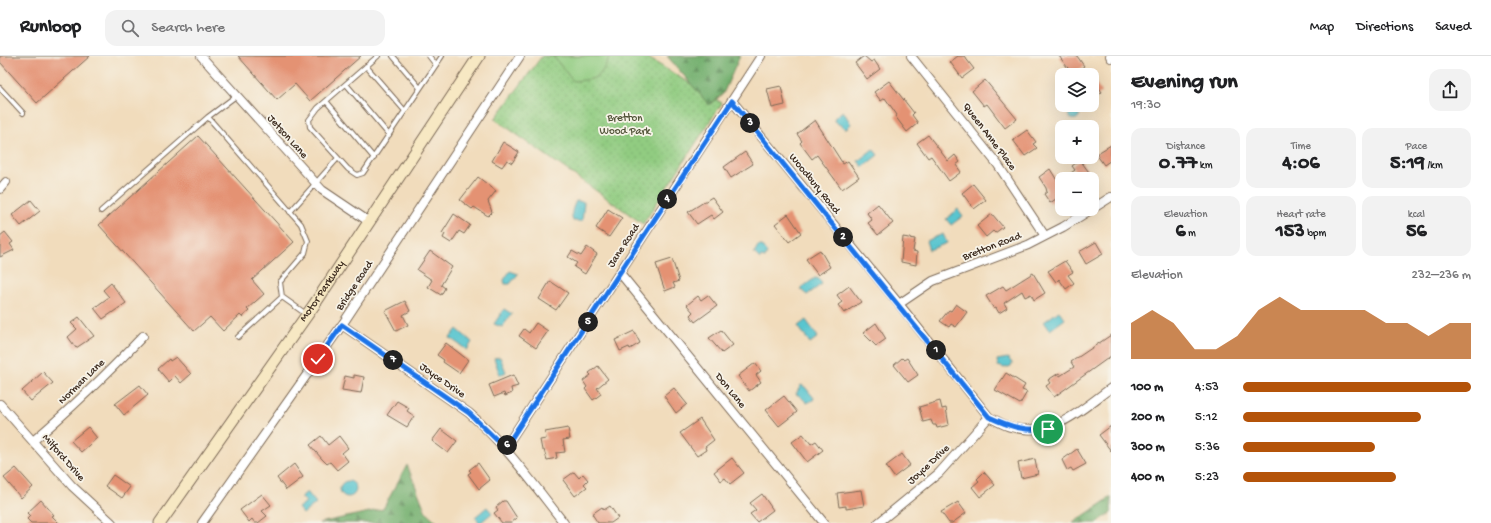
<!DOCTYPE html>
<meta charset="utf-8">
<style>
:root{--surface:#fff;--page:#f2f2f2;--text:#202124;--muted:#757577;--line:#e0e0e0;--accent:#b45309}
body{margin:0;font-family:"Gochi Hand",sans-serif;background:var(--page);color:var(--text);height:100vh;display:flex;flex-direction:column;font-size:15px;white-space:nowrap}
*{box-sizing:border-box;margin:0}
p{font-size:13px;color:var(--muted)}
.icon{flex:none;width:22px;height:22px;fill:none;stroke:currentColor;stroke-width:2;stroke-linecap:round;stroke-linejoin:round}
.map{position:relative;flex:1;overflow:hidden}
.sheet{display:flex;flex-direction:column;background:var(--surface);width:380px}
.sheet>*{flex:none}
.tools{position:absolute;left:1055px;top:12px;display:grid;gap:8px}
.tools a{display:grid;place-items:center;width:44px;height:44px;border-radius:8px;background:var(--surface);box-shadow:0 4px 16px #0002;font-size:20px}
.pin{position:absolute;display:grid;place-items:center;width:34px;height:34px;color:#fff;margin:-17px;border:2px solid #fff;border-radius:50%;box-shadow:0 1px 4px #0007}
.km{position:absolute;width:20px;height:20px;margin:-10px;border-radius:50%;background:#222;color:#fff;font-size:11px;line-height:20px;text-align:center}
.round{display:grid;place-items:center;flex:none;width:42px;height:42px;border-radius:12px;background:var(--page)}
.head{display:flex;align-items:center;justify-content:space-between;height:68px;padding:0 20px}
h1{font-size:22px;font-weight:800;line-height:30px}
.metrics{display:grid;grid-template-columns:repeat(3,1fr);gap:6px;height:68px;padding:4px 20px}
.metrics div{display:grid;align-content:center;border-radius:10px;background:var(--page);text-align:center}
.metrics b{font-size:20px;font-weight:800}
.metrics small{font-size:11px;font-weight:400}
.metrics p{font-size:11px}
.chart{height:112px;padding:8px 20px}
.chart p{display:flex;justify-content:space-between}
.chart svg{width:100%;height:72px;margin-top:4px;fill:var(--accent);opacity:.7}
ul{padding:0 20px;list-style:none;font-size:13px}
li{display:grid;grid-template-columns:64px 48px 1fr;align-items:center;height:30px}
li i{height:10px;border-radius:5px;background:var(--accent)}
header{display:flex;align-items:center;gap:24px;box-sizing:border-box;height:56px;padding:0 20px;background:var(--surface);border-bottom:1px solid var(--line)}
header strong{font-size:19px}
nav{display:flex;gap:22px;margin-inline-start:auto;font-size:14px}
.search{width:280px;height:36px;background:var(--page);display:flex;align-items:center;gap:10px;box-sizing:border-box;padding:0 14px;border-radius:12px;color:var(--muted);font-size:15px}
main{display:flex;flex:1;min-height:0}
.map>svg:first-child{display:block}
.grass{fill:url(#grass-dots);stroke:#667b50}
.forest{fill:url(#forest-firs);stroke:#586d46}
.pitch{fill:#91cc81;stroke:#667b50}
.water{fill:#58c5cf;stroke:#4a7876}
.building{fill:#e49273}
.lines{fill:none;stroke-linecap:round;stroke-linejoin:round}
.lane-casing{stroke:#7b6855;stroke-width:6}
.street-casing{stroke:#7b6855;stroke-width:10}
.secondary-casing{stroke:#7b6855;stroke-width:13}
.lane{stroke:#fff;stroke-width:4}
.street{stroke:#fff;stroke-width:8}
.secondary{stroke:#f7e8c3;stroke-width:11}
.route-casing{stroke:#fff;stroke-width:8}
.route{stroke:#1a73e8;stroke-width:5}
.labels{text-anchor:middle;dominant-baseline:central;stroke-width:3.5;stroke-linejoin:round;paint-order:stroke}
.park-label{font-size:11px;fill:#505237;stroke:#f7f3e8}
.street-label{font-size:11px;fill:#3b2a1e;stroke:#f7f3e8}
</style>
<header>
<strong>Runloop</strong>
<div class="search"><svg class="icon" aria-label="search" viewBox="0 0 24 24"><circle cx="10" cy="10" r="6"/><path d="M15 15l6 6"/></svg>Search here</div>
<nav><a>Map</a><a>Directions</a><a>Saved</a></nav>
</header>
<main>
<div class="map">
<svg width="1111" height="467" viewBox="0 0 1111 467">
<defs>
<pattern id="grass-dots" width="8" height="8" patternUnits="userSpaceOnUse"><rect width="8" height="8" fill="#91cc81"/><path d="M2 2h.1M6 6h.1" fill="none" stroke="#7eaf6f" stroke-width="1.8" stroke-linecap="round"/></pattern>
<pattern id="forest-firs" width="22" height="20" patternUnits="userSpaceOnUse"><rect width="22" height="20" fill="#74b06f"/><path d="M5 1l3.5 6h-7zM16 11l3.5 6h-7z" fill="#608f5b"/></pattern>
</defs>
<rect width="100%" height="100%" fill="#f7f3e8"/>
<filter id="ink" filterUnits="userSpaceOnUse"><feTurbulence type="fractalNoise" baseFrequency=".025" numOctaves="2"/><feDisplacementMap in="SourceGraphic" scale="8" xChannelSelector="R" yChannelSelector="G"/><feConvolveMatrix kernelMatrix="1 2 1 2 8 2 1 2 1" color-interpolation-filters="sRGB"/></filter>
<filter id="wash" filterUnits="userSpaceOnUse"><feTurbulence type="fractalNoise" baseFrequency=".012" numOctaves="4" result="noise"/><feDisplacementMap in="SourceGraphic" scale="16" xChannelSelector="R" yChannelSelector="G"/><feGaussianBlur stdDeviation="0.9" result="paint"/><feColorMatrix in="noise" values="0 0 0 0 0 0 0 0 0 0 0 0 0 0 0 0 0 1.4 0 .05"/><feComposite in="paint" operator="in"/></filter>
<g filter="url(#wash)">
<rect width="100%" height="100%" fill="#f1dcbc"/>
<path class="grass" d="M542,0h103l77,47 -79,121 -148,-105z"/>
<path class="forest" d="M667,0h73l-17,38 -14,11z
M407,409l19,47 12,11h-119l64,-14z
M1111,441v16l-15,10h-23z"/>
<path class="pitch" d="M553,0h56v2c-10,22 -12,21 -36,23z"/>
<path class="water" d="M1068.5 58a5.5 5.5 0 1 1 11 0a5.5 5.5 0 1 1-11 0Z
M843,55l8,13 -5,5 -12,-8 1,-4z
M873,93l5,6 -15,12 -5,-6z
M576,145l8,1 -2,19h-9c-3,-7 0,-14 3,-20z
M958,153l5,7 -12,9 -5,-6z
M943,178l4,9 -18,7 -3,-9z
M758,190h4l5,7 -2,5 -4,-1 -1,2 -6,-6z
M510,215l8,3 -8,10h-5l-1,-4z
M815,222l4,1 3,5 -15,11 -7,-6z
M504,253l8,5 -10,13 -8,-3z
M1059,255l6,8 -15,11 -6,-8z
M806,264l12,17 -8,6 -12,-17z
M457,273l15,13 -5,8 -17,-12z
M500,301l6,15 -6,3 -6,-17z
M1008,302l4,5 -1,3 -6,2 -7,-2 -1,-6z
M801,329l4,2 9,11 -1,2 -6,3 -7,-7 -4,-2z
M340 433a8 8 0 1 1 16 0a8 8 0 1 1-16 0Z
M307,436l9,11 -13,11 -5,-6 8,-6 -5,-5z
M487,451l5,6 -12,10 -5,-6z"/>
<g id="blocks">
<path class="building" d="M0,0h90l-53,47 -37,-41z
M238,0h123l-51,45 -15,-17 -18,16z
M864,0l7,6 3,-2 6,9 -13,10 -12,-16z
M958,0h6l10,13 -12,9 -12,-16z
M1059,0h18l7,10 -11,9z
M1092,22l10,14 -10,8z
M985,24l32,39 -12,9 -18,-24 -3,2 -12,-15z
M889,25l25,32 -2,2 6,8 -11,9 -12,-16 2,-1 -12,-17 -4,3 -7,-9z
M781,30l4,19 -13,3 -5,-19z
M815,64l28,44 5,-3 11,16 -17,12 -25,-34 -5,4 -12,-16 2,-2 -5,-7z
M1027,74l9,12 -3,2 4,4 -12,8 -12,-16z
M928,79l20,26 7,-6 5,7 -4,3 5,7 -12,9 -18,-25 -3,2 -11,-15z
M198,80l96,106 -42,38 12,14 -17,15 2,2 -7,6 -2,-2 -17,16 -13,-14 -16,14 -95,-106z
M503,86l16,10 -7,11 -5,-3 -5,7 -10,-6z
M1111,89v15l-7,5 -8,-11z
M745,96l8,12 -22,14 -7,-11z
M1080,104l14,19h-31l12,-9 -3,-4z
M1050,113l8,13 4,-2v15l-12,8 -6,-9 3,-2 -1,-4 -7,-11z
M478,121l18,14 -8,10 4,11 -4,4 -14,-9 -2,2 -12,-9z
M973,128l13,16 -12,9 -12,-16z
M712,141l11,15 -9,7 -3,-4 -14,9 -9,-12z
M31,144l9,11 -19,15 -9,-11z
M878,148l15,19 -15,12 -10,-12 4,-3 -5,-7z
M608,153l14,9 -13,19 -13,-9z
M454,158l16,11 -6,9 -5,-3 -8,12 -8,-5 2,-4 -3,-1z
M788,158l13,19 -12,9 -14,-18z
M992,158l11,13 -8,6 -2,-2 -7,6 -9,-11z
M5,176l8,10 -3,2 4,6 -14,7v-21z
M903,181l12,2 -2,12 4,1 -1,13 -15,-3z
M1096,186l7,12 -17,10 -7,-12z
M587,191l10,7 -12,20 -11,-7 3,-4 -9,-6 4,-6 9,5z
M820,194l10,17 -12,8 -12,-16z
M430,195l22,16 -11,18 4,3 -4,7 -13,-8 4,-7 -15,-10z
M672,203l7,22 -6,2 2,4 -10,4 -9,-27z
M1065,205l8,11 -5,3 6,8 -8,6 -7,-10 -3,3 -8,-11z
M1033,217l12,20 -11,7 -3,-6 -6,3 -3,-6 -18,12 3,5 -8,5 -3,-5 -2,1 -8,-13 17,-10 3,4z
M550,225l18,12 -12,17 -17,-11z
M111,227l15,20 -23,16 -9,-11 15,-11 -6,-7z
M849,230l12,16 -17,11 -6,-8 4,-3 -5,-7z
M708,239l9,11 -22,16 -5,-7 3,-3 -6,-7 11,-9 3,4z
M405,245l5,10 -7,4 5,10 -12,6 -11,-20z
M956,248l11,8 -11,15 -5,-3 -2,3 -9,-6 9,-11 2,1z
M79,261l15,19 -18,12 -8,-11 9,-8 -6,-6z
M536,267l12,8 -12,17 -17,-12 5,-7 5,4z
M876,267l10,16 -10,7 -13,-13z
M721,274l12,15 -11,8 -13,-15z
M634,275l6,12 -10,6 -1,-2 -9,4 -5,-11z
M1111,279v21l-57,41 -8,-11 4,-3 -2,-3 11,-7 1,3 14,-9 -3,-5z
M446,287l22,17 -9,13 -16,-11 1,-2 -7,-5z
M176,301l15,17 -10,9 -6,-7 -6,6 -11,-13 11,-10 1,2z
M902,302l2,2 3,-2 11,17 -10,7 -14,-17z
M755,307l6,8 -5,4 5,7 -12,9 -11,-15z
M598,310l10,13 -11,9 4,6 -8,6 -8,-11 2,-2 -4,-6 8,-6 -2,-2z
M43,316l10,11 -22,18 -9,-10z
M1006,317l19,12 -3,5 5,2 -7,12 -25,-14z
M354,319l10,2 -3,16 -19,-3 3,-14 9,2z
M513,319l5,11 -7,2 1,5 -7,3 -1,-3 -10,4 -5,-12z
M140,329l8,10 -24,20 -9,-11z
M674,332l13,16 -11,9 -12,-17z
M784,340l13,16 -18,14 -13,-16z
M397,345l12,7 -2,3 7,5 -7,11 -20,-12z
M940,345l2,8 4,-1 3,17 -12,3 -1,-3h-3l-2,-5 -8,2 -4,-15z
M700,363l14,21 -9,7 1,3 -9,6 -17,-23z
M1111,370v25l-12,-16z
M88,371l9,11 -16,14 -10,-11z
M568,372l2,11 -7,1 2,12 -9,1 1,5 -10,2 -3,-10h-2l-2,-10 6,-1 -1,-7z
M441,373l16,12 -9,12 -16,-12z
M803,378l8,10 5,-3 7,9 -16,12 -15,-20z
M321,380l7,9 11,-9 9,12 -6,5 6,8 -11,9 -7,-8 -3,2 -5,-5 -12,-14z
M1077,393l9,15 -13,7 -2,-3 -4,2 -5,-10z
M902,398l8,11 -16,12 -8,-11z
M732,402l12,15 -14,11 -5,-6 -4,3 -7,-9z
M1035,403l3,15 -17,4 -3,-15z
M478,407l12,17 -11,9 -11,-15 3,-2 -2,-2z
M294,408l9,13 -17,13 -9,-12z
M16,412l17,19 -12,11 -17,-20z
M574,416l5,6 4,-4 5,6 -4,4 3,3 -12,9 -12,-16z
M984,416l11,13 -15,12 -8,-10 7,-6 -2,-2z
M113,419l17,12 -8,11 -17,-12z
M861,434l3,16 -18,3v-3l-7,1 -2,-14z
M262,438l9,11 -9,6 5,5 -9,7h-3l-3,-4 -3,3 -9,-12z
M762,438l11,16 -16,12 -7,-8 6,-4 -6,-7z
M41,444l13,15 -2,1 7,7h-28l-4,-4 3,-3 -3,-3z
M503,445h3l11,17 -6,5h-9l-8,-10 4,-3 -2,-3z
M958,446l8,11 -14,10h-3l-8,-11z
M610,450l8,12 -7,5h-13l-6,-9 10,-7 2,3z"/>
</g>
</g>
<g filter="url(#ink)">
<use href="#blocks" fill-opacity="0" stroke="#7b6855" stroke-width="1"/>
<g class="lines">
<defs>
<path id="lane" d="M378,0l-60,52 -9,12 1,7 38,42 9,6 6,-2 79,-117
M393,0l27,32
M429,0l7,9
M366,10l39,45
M346,28l43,51
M0,32l23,25
M326,45l48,57
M208,61l28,-21
M101,155l107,-94 93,107 7,17 -3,12 -25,29 2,15
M290,156l48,-54
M282,241l24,17
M238,281l44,-40"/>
<path id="street" d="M201,0l121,134 46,31
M911,0l87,109 47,71
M1110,0l1,2
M732,45l167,203 90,113c7,3 15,9 22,10 43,11 68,-16 100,-39
M0,133l6,-7
M1092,153l19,-12
M620,217l204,250
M899,248l34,-23 95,-36 35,-18 29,-18
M342,269l127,88c37,32 65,72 95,110
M0,348l72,82 40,37
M33,385c39,-33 75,-68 110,-105
M505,392l256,-392
M202,467l140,-198 178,-269
M878,467l61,-50 50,-56"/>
<g id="secondary">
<path id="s1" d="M160,467l154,-218 165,-249"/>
</g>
</defs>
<use href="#lane" class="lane-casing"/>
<use href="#street" class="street-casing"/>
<use href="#secondary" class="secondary-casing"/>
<use href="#lane" class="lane"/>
<use href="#street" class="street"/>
<use href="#secondary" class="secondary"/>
</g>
</g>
<g class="lines" filter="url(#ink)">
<defs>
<path id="route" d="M318,303l24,-34 127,88 36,35 227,-347 257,316c22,10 34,14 59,12"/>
</defs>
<use href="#route" class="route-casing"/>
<use href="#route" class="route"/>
</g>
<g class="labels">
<g class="park-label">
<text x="625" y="63">Bretton<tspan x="625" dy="13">Wood Park</tspan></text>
</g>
<g class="street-label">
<text transform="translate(287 81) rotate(48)">Jetson Lane</text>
<text transform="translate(989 81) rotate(53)">Queen Anne Place</text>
<text transform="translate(814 128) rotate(51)">Woodbury Road</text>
<text transform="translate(624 190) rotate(-57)">Jane Road</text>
<text transform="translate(992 191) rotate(-21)">Bretton Road</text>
<text transform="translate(355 230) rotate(-56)">Bridge Road</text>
<text stroke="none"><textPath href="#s1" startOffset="283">Motor Parkway</textPath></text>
<text transform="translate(442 325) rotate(35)">Joyce Drive</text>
<text transform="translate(82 326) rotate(-44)">Norman Lane</text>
<text transform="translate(730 335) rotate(51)">Don Lane</text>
<text transform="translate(63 402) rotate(49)">Milford Drive</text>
<text transform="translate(929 409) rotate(-43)">Joyce Drive</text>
</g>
</g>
</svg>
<div class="tools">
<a><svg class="icon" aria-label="layers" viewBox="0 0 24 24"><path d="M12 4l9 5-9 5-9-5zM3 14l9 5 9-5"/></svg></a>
<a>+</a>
<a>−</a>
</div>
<div class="pin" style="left:1048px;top:373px;background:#1e9e55"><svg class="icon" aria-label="arrive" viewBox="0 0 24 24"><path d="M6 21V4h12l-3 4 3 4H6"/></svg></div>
<div class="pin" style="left:318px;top:303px;background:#d93025"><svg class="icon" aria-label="check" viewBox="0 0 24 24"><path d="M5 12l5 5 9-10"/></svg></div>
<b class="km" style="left:936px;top:294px">1</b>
<b class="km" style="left:843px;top:181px">2</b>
<b class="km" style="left:750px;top:67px">3</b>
<b class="km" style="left:667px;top:143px">4</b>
<b class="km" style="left:588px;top:266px">5</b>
<b class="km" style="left:507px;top:389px">6</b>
<b class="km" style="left:393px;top:304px">7</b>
</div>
<section class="sheet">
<div class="head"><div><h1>Evening run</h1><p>19:30</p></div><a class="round"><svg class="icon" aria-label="share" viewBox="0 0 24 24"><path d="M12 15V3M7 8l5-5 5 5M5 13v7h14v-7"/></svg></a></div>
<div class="metrics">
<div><p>Distance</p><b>0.77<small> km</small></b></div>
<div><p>Time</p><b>4:06</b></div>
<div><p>Pace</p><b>5:19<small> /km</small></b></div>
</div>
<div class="metrics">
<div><p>Elevation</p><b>6<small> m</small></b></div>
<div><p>Heart rate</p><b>153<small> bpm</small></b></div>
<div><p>kcal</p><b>56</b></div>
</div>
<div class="chart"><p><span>Elevation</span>232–236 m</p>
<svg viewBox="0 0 160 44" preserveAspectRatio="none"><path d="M0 44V22L10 14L20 22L30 38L40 38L50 30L60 14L70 6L80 14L90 14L100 14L110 14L120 22L130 22L140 30L150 22L160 22V44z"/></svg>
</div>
<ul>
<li><b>100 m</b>4:53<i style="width:100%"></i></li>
<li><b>200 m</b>5:12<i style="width:78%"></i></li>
<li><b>300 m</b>5:36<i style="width:58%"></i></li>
<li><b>400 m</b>5:23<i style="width:67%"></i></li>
</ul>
</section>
</main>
